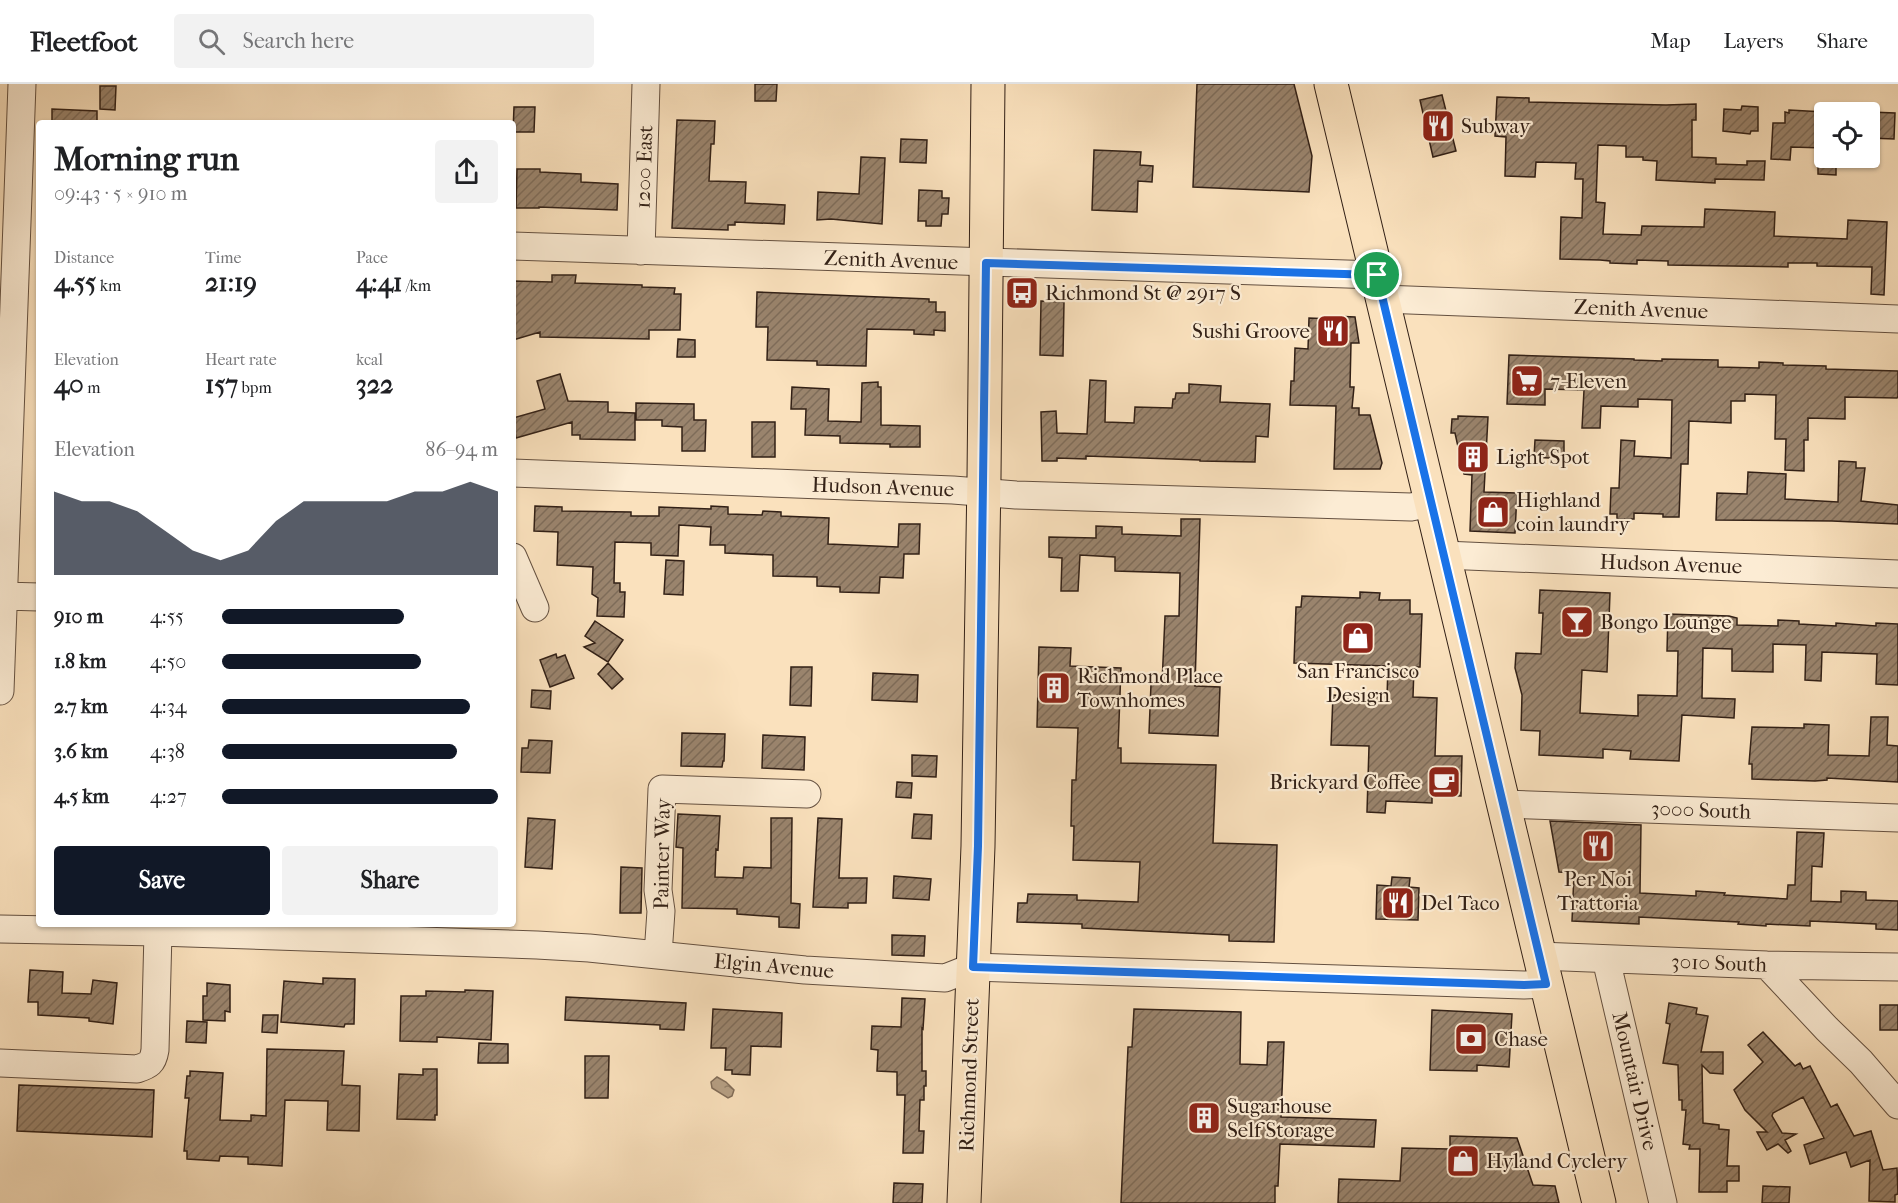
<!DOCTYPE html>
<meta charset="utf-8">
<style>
:root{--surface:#fff;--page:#f2f2f2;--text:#202124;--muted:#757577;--line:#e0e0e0;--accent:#111827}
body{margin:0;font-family:"IM FELL French Canon",serif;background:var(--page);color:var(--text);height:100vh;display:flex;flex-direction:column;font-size:22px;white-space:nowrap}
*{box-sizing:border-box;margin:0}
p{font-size:20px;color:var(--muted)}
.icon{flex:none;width:33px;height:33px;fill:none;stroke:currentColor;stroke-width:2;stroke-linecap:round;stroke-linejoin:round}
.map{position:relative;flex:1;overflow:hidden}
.panel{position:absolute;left:36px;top:36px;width:480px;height:807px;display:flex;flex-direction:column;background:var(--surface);border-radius:6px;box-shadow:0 2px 4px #0004}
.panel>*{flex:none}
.fabs{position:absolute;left:1814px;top:18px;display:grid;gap:12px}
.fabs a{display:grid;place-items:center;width:66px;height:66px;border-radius:6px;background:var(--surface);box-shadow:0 2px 4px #0004;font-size:30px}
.pin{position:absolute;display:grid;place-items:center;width:51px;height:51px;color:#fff;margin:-26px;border:3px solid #fff;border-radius:50%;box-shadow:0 2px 6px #0007}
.round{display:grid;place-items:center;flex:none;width:63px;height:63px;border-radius:6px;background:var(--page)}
.summary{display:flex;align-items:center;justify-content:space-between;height:102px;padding:0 18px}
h1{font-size:33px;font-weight:800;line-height:45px}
.stats{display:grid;grid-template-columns:repeat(3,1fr);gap:9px;height:102px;padding:6px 18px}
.stats div{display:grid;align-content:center}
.stats b{font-size:26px;font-weight:800}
.stats small{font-size:16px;font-weight:400}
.stats p{font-size:16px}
.chart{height:168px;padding:12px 18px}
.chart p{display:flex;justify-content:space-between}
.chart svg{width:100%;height:108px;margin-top:6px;fill:var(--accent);opacity:.7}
.cta{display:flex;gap:12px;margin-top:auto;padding:12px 18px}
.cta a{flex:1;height:69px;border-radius:6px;background:var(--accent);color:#fff;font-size:24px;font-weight:800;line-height:69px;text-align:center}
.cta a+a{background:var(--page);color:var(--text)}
ul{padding:0 18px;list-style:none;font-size:20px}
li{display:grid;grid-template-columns:96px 72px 1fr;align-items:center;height:45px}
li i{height:15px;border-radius:8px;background:var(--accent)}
header{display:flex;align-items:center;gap:36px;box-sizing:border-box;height:84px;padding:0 30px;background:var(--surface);border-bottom:2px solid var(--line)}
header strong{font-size:28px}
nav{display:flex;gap:33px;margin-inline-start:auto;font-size:21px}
.search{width:420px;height:54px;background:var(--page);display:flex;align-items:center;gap:15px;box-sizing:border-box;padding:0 21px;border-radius:6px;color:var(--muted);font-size:22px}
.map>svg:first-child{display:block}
.water{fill:url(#water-ripples);stroke:#816c58;stroke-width:1.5}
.building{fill:url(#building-hatch);stroke:#322016;stroke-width:1.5}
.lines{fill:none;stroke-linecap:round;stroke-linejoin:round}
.minor-casing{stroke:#645040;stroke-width:29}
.major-casing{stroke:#322016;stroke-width:35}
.minor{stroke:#fcecd4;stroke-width:27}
.major{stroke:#fae1bd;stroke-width:33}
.route-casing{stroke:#fff;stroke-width:12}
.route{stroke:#1a73e8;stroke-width:8}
.labels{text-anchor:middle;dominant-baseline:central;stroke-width:4.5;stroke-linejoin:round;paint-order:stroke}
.poi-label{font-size:21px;fill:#322016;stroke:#fcecd4;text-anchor:start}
.street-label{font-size:21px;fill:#322016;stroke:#fcecd4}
</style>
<header>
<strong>Fleetfoot</strong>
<div class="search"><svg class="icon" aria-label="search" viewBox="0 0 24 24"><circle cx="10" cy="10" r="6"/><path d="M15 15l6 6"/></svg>Search here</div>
<nav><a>Map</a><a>Layers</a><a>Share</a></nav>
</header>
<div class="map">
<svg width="1898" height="1119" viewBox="0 0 1898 1119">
<defs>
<pattern id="water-ripples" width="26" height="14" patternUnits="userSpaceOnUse" patternTransform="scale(1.5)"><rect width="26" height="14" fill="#b69f84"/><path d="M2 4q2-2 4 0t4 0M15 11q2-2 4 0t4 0" fill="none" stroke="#95816b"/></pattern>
<pattern id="building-hatch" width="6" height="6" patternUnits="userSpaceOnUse" patternTransform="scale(1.5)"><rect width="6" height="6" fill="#9a846d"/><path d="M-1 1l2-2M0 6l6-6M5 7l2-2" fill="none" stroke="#7e6c59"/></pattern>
</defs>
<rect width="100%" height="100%" fill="#fae1bd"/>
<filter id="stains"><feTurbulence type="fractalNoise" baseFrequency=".00333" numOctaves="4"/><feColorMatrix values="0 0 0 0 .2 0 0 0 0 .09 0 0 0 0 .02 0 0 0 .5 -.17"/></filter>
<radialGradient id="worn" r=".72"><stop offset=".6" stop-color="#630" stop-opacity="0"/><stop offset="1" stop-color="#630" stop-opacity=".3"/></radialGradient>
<path class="water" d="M717,993l9,5 8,8 -2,6 -4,2 -16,-10 -1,-6z"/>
<path class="building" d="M755,0h22l-1,17h-21z
M1197,0h97l18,72 -3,36 -116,-5z
M100,2h16l-1,24 -15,-1z
M1442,11l14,56 -23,6 -13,-57z
M1497,13l32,1v4l137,3 30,-1v16h-4v37l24,1v6l31,1v-4h18l-1,19 -49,-1v4l-59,-3 1,-19 -14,-1v-3h-17v-11l-28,-1 -2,57 9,1 -2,31 38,1 1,-9 62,1 1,-18 70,3 -1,24 73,3 1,-19 39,2 -3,73 -13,-1 1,-27 -55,-1v-3h-29v4l-120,-2v-4l-31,-1v4l-27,-1v-2l-10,-1 -40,-1 1,-42 21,1 1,-39h-8l1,-16 -40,-1 -1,15 -30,-1 1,-39 -11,-1z
M1742,22l16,1v24h-7l-1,3 -27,-3 1,-22 17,1z
M514,23h21l-1,25h-21z
M52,25l45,2v12h-45z
M1789,26l35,2v36l-33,-1 -1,13 -19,-1 2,-36h12v-11l4,1z
M1870,28l25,1 -1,26 -25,-1z
M677,36l38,1 -1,23h-3l-2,37 37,1 -1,21 40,2 -1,19 -49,-2v3h-7v5l-56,-2z
M901,55l26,1 -1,23 -26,-1z
M1094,66l47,2 -1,13 13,1 -1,16 -14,-1 -1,31 -45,-2z
M861,73l24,1 -3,66 -51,-5 -14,1 1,-28 41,2z
M1818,74h18v17l-18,-1z
M517,85h23v3l41,2v8l37,2 -1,26 -78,-3v1h-23z
M919,106l23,1v7h7l-1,16h-6l-1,12h-15v-5h-8z
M552,191h24l-1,8 67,2v2l33,1 -1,6h7l-1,36h-31v9l-109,-2v-5l-27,8v-59l39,1z
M757,208l172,7v3h7v10h9v19l-11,-1v5l-20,-1v-4l-47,-1 -1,37 -49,-1v-4l-50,-1 1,-33h-12z
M1041,217l23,1 -1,54 -23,-1z
M1332,232l23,1 4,26h-8l-1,44h4l-2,21h7v7h11l12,48 -2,6h-46l2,-63 -46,-1 1,-24h3l1,-33 13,1 1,-31 23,1z
M678,255l17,1v17h-18z
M1509,271l125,4v1l28,1v-2l56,1v7l41,1v-6l24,1v2l43,1v3l72,2v25l-1,2 -52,-1v22l-37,-1v22h-4v31l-19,-1 1,-31h-11l1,-44 -31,-1v7h-14v22l-42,-2 -1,43h-7l-2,53h-16v-3l-29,-1v6h-17v-5h-7l1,-26h8l2,-48 14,1 -1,15 37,2 1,-58 -34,-1v8l-37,-1 -1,22h-18l2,-38 -39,-1v16l-38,-1z
M560,290l8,27 40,1v10l27,1v27l-55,-1v-4h-8v-13l-56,16 -3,-20 32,-9 -8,-28z
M1090,296l16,1 -1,41 29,1 1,-16 37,1 1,-9h2l1,-6h13v-9l32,2 -1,16 50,2 -2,33 -12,-1 -1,26 -55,-1v-1l-114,-4v3l-29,-1v3h-15l-1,-49 15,-1 1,22 30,1z
M878,298v5h3v38l39,1v21h-30v-3l-50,-1v-7l-35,-1 1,-26h-15l1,-22 37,2 -1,32 33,1 1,-39z
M636,319l58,1v16h12l-1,31h-23v-24l-20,-1v-6h-26z
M1458,332l30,1 -4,75 33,1 -2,40 -45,-2 2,-56 -8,-1 -9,-41h-4l1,-14h6z
M752,338h23v35h-23z
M1535,356l29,1v18l-30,-2z
M1839,377l17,1v6h9l-4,33 37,4v19l-66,-3 -116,-1 1,-27 30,1 1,-22 38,2 -1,25 53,3z
M535,422l27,1v4l69,1v4h28v-9l52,2v-3l17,1v7l34,1 1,-4 18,1v4l48,2 -1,26 70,3 1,-23h21l-1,30h-15l-1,24 -23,-1 -1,16 -39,-1v-5l-23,-1v-9l-44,-1v-21l-48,-2v-8h-15l1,-18 -32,-2 -1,31 -27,-1v-12l-36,-1 -1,41h6v9h5l-1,25 -27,-1 1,-18 -6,-4 1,-27 -36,-2 1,-33 -24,-1z
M1181,435h19l-5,167 25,1 -2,49 -69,-3 2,-49h11l3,-68h14l1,-43 -65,-2v-14l-35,-2 -2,36h-17l1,-33 -13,-1v-20l47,1v-12l26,1v7l59,2z
M666,476l18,1 -1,34 -19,-1z
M1540,506l70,3 -3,79 -25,-2 -2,43 58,3v-21l39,1 1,-45h-11l1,-37 61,2 8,2v7l41,1v-6l21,1v3l37,2v-3l40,3v-3l22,1v61l-22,-1 1,-30 -55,-2 -1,29 -16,-1 1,-35 -33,-1v28l-41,-1v-22l-29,-1 -1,50 33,1 -1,19 -52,-3 -3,46 -49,-2 1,-8 -28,-2v9l-64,-3 1,-24 -19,-1 1,-35 -7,-27 1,-15 25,1 2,-41h-4z
M1360,508l20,1 -1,7h31v14h12l-2,53h-6l-1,30 24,1 -2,58h27l-1,40 -29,-1v8l-46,-2 -1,12 -18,-1 2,-66 -38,-1 2,-50 54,2 1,-31 -94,-3 2,-56h5l1,-11 58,2z
M595,537l28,19 -15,22 -24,-15 11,-4 -10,-7z
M1039,563l32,1 -1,18 51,2 -3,80h3v15l95,2 -3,78 64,2 -3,97 -45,-1v-6l-147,-7v-4l-65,-2 1,-19h9l1,-9 49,1v5l61,2 2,-40 -67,-2 1,-34h-3l1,-46h4l2,-52 -41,-1z
M556,570l1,4 8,-3 9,23 -24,9 -10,-27z
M608,579l15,16 -11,10 -14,-15z
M791,583h21l-1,39 -21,-1z
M873,589l45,2 -1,27 -45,-2z
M532,606l19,1 -1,18 -19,-2z
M1871,633h17l-1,28 11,1v36l-71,-4v2l-12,1 -63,-2v-15h-3l3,-37 52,1v-4l25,1 -1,30 41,1z
M682,649l43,1 -1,27h-1l-1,6 -41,-1z
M763,651l42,2 -1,33 -42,-2z
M529,656l23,1 -2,32 -29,-1 1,-24h6z
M912,671l25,1 -1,21 -24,-1z
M897,698l15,1 -1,15 -15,-1z
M678,730l42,2 -2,34 -2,-1 -1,28 28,1 1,-11 27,1v-50h21l-1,85 9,1 -1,24 -20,-1v-10l-42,-3v-5l-55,-1 1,-60 -7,-1z
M914,730l18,1 -1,24 -19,-1z
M528,734l27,2 -3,49 -27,-2z
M818,734l24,1 -3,59h28l-1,25h-18v5l-35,-1z
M1550,737l91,4 -1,68 56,3v-5l29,2 -1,2 63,4 1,-14h7l2,-53 27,1 -2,34 -10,-1 -1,35 30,1v-11l25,1v8l32,1v29l-22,-1v-5l-66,-3v5l-44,-2v2l-28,-2 1,-2 -100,-5v7l-67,-3 2,-48 -15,-1z
M621,783l21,1 -1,45h-21z
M894,792l37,3 -2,21 -36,-2z
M1392,793l18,1 -1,9 10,1 -1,32 -42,-1 1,-34 14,1z
M892,851l33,1 -1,20 -32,-1z
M30,886l33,2 -1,21 29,1 2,-14 24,3 -4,41 -24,-3v-3l-51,-3v-13h-10z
M323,894l32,1 -1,45h-9l-1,3 -63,-5 3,-41 39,3z
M207,899l23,2v27l-5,-1v10l-22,-1v-24h4z
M465,906l28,1 -2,49 -54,-3v5l-37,-1 1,-45h25v-5l39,1z
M566,913l120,6 -2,27 -24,-1v-4l-95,-5z
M902,914l23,1 -2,30 -1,-1v43h4v15h-2v14h-4l-1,31h5l-1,22h-20l2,-58h-8v-23l-20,-1 1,-21 -7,-1 1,-23 29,1z
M1669,919l28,5 -1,6 12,2 -7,36h22v22l-13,-1 -8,-8 1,58 16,2v4l10,1 -2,36h12v15h-12v11h-28l1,-43h-11l1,-4 -7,-1 3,-34h-4v-10h-3l-1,-35 -15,-2 7,-39 -4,-1z
M1880,921h18v25h-18z
M713,925l69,4 -1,34 -30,-1 -1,29 -18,-1v-4h-7l1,-22h-15z
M1134,925l107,3 -1,52 27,1 1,-23h16l-3,75 95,3 -2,27 -94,-3 -2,42h-3v17h-154l7,-156h4z
M1432,926l80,4 -3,53 -32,-2v6l-47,-1z
M263,931h15l-1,18 -15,-1z
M187,937l20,1 -1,21 -20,-1z
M1763,948l32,34 5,-3 3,6 7,-3 21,41 6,-3 17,32 17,-5 12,39 14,-2 1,26 -3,1v7l-26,-1 1,-41 -19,7 -5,-15 -36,12 -6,-19 20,-7 -21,-41 -30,16 -1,3 10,17 14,1 -11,6 6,11 -3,2 -10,-9 -11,6 -10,-18h10l-22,-22 -11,-20 29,-28 -15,-17z
M479,959l29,1v19h-30z
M267,965l77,2 -2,34 18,1 -1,45 -32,-1 1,-29 -43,-1 -3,66 -34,-2v-7l-28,-1 -1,5 -32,-2v-8h-3l5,-53h-4l2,-22h3v-5l33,2 -3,47 31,1v-6l15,1z
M585,972h24l-1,42h-23z
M423,985h14v46h-2v5l-38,-1 2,-45 24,1z
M19,1001l135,5 -2,47 -135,-6z
M1450,1052l67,2 16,47 22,1 4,17h-221l1,-24 61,2 2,-33 48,1z
M894,1099l29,1 -1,19h-29z
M1763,1102l27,1 -1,16h-27z"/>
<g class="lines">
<defs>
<path id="minor" d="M513,162l864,29
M641,167l5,-167
M1383,215l515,20
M513,389l440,17 63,5 395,12 21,-4
M1444,471l454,19
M513,473l22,51
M3,512l36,1
M0,607l22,-607
M1504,720l394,14
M0,845l158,3 379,13 52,3 216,22 140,8 28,-11 551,18 22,-1
M658,871l3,-44 -3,-21 4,-101 145,5
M1539,872l228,9 131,2
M1606,875l57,244
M1767,881l60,64 34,33 37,43
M0,979l137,6c12,-4 16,-6 18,-19l3,-118"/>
<path id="major" d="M1331,0l268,1119
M964,1119l14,-357 6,-369 4,-393"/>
</defs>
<use href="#minor" class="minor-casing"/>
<use href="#major" class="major-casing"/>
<use href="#minor" class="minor"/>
<use href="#major" class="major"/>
</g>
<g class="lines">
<defs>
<path id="route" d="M986,179l391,12 169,709 -22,1 -551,-18 5,-121z"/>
</defs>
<use href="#route" class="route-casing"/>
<use href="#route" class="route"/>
</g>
<defs>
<symbol id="restaurant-square" viewBox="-11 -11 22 22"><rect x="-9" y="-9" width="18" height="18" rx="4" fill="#8f2418" stroke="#fcecd4"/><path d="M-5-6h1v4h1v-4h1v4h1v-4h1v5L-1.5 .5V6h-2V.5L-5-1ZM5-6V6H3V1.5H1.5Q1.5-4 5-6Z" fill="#fff"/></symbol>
<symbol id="bus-square" viewBox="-11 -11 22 22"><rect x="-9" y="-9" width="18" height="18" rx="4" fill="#8f2418" stroke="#fcecd4"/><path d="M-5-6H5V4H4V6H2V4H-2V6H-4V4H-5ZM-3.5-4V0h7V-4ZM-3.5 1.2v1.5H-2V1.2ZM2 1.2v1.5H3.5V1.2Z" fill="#fff"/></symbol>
<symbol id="supermarket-square" viewBox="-11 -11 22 22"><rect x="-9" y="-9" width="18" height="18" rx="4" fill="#8f2418" stroke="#fcecd4"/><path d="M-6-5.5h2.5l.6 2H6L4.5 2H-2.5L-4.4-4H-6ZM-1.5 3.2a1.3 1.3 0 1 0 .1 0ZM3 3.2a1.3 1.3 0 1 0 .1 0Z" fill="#fff"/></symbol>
<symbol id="building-square" viewBox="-11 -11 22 22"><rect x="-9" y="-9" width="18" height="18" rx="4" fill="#8f2418" stroke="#fcecd4"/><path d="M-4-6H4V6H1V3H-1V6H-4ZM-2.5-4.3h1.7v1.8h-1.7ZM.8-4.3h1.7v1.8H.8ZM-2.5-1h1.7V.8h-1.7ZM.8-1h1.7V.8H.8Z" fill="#fff"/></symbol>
<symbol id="shop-square" viewBox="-11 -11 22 22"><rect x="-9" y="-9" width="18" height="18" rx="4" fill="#8f2418" stroke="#fcecd4"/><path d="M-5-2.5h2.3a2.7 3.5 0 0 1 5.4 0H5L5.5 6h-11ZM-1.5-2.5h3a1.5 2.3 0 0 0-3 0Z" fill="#fff"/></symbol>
<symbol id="bar-square" viewBox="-11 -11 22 22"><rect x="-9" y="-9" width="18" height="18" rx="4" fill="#8f2418" stroke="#fcecd4"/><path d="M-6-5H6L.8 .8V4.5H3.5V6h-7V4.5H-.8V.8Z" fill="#fff"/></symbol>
<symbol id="cafe-square" viewBox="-11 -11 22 22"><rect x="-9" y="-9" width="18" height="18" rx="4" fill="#8f2418" stroke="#fcecd4"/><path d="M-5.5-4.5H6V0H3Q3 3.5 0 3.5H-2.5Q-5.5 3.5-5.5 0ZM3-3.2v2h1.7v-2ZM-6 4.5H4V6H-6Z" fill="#fff"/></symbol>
<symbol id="bank-square" viewBox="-11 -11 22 22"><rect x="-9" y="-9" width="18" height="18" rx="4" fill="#8f2418" stroke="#fcecd4"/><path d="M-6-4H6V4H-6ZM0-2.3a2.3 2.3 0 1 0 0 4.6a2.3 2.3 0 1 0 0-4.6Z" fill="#fff"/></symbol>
</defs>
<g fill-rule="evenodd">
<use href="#restaurant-square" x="1419" y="23" width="38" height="38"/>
<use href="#bus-square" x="1003" y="190" width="38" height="38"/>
<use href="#restaurant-square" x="1314" y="228" width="38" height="38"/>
<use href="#supermarket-square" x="1508" y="278" width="38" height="38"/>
<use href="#building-square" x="1454" y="354" width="38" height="38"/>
<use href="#shop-square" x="1474" y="409" width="38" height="38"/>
<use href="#bar-square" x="1558" y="519" width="38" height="38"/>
<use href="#shop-square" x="1339" y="535" width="38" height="38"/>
<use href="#building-square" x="1035" y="585" width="38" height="38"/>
<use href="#cafe-square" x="1425" y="679" width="38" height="38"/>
<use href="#restaurant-square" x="1579" y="743" width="38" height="38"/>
<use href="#restaurant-square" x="1379" y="800" width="38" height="38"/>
<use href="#bank-square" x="1452" y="936" width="38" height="38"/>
<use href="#building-square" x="1185" y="1015" width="38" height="38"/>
<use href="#shop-square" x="1444" y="1058" width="38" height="38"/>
</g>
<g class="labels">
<g class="poi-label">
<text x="1461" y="42">Subway</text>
<text x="1045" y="209">Richmond St @ 2917 S</text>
<text x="1310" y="247" text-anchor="end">Sushi Groove</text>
<text x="1550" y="297">7-Eleven</text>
<text x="1496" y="373">Light Spot</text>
<text x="1516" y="416">Highland<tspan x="1516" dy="24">coin laundry</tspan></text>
<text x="1600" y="538">Bongo Lounge</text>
<text x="1358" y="587" text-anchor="middle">San Francisco<tspan x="1358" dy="24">Design</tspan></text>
<text x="1077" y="592">Richmond Place<tspan x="1077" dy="24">Townhomes</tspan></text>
<text x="1421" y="698" text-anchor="end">Brickyard Coffee</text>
<text x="1598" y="795" text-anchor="middle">Per Noi<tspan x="1598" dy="24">Trattoria</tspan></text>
<text x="1421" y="819">Del Taco</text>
<text x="1494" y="955">Chase</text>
<text x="1227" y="1022">Sugarhouse<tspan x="1227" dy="24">Self Storage</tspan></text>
<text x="1486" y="1077">Hyland Cyclery</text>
</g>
<g class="street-label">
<text transform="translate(644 83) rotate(-88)">1200 East</text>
<text transform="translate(891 176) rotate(2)">Zenith Avenue</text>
<text transform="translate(1641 225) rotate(2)">Zenith Avenue</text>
<text transform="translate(883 403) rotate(2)">Hudson Avenue</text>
<text transform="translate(1671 480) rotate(2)">Hudson Avenue</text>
<text transform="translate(1701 726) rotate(2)">3000 South</text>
<text transform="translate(662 770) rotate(-89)">Painter Way</text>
<text transform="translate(1719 879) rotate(2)">3010 South</text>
<text transform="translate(774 882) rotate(5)">Elgin Avenue</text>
<text transform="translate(969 991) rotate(-88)">Richmond Street</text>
<text transform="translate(1635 997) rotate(77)">Mountair Drive</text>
</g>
</g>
<rect width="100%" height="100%" filter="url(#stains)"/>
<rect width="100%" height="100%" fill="url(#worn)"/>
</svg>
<div class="fabs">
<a><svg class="icon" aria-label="locate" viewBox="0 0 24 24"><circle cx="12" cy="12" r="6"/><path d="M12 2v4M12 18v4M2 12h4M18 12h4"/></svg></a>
</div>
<div class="pin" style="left:1377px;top:191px;background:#1e9e55"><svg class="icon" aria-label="arrive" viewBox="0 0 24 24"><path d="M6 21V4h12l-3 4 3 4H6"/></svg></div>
<section class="panel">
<div class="summary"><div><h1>Morning run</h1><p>09:43 · 5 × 910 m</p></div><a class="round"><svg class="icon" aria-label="share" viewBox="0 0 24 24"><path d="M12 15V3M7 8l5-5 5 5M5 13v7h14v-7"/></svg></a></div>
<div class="stats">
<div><p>Distance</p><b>4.55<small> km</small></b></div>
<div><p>Time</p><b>21:19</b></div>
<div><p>Pace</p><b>4:41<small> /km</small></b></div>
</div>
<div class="stats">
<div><p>Elevation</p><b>40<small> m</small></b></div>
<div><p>Heart rate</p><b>157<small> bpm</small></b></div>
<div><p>kcal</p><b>322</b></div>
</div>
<div class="chart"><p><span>Elevation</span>86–94 m</p>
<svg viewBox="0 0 160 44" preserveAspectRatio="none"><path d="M0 44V10L10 14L20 14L30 18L40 26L50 34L60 38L70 34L80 22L90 14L100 14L110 14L120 14L130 10L140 10L150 6L160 10V44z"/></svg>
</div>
<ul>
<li><b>910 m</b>4:55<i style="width:66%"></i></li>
<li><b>1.8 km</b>4:50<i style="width:72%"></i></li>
<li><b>2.7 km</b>4:34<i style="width:90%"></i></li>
<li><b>3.6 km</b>4:38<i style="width:85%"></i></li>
<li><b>4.5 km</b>4:27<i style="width:100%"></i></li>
</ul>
<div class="cta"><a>Save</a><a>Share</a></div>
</section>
</div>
